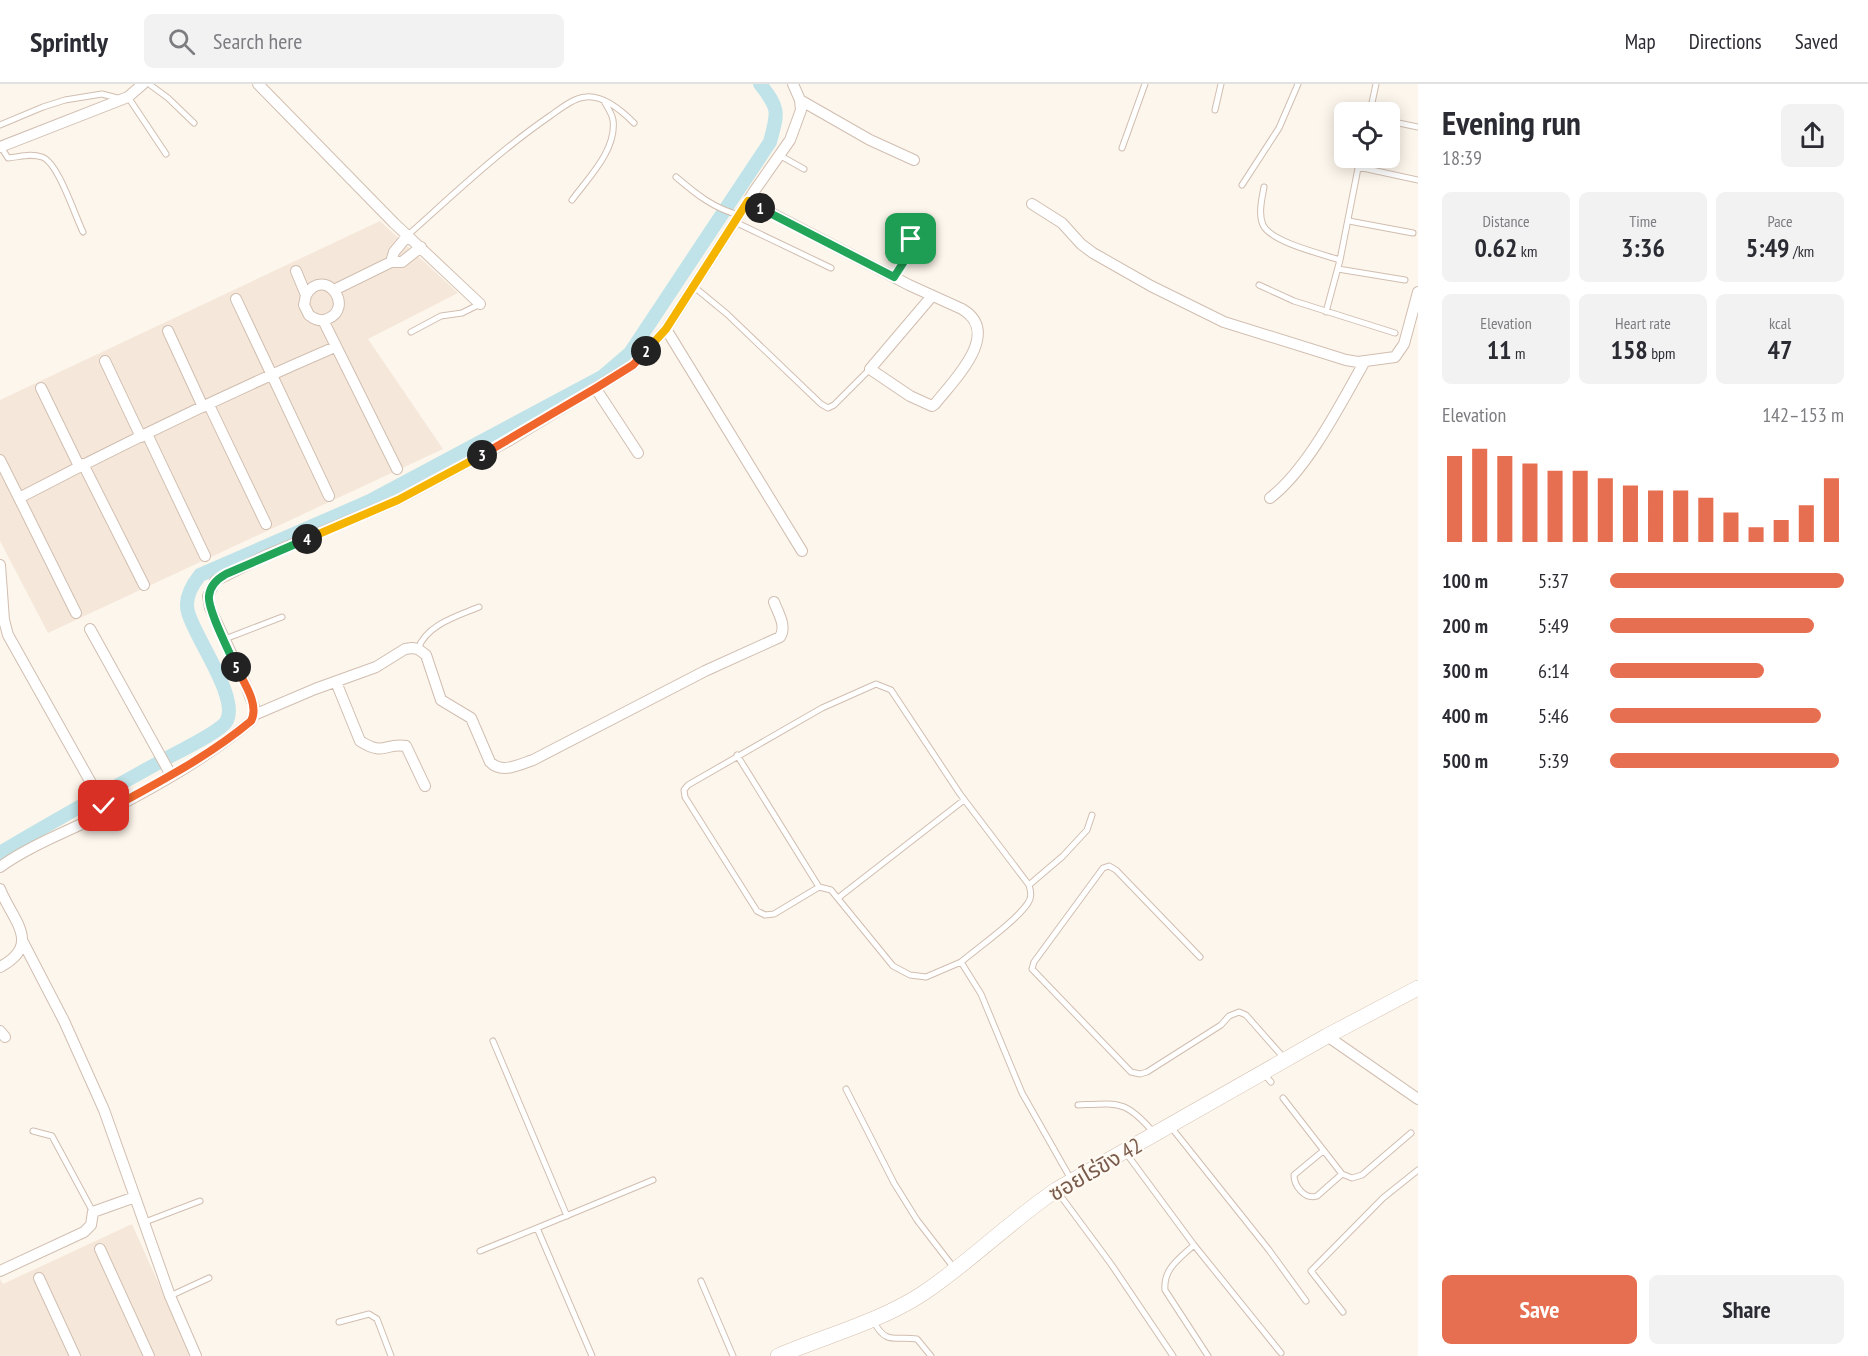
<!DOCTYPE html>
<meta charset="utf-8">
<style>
:root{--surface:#fff;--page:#f2f2f3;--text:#2b2b33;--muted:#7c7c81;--line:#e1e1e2;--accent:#e76f51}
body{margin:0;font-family:"PT Sans Narrow","Noto Sans Thai",sans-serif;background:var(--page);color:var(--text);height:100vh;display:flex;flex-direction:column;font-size:22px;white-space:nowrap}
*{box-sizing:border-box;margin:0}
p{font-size:20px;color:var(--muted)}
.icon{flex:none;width:33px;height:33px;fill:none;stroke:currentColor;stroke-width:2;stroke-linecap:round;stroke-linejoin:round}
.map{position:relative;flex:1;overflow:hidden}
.panel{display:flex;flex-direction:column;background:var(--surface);width:450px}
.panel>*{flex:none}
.tools{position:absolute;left:1334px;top:18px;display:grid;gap:12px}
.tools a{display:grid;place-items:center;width:66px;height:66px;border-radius:9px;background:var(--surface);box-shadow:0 3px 15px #0003;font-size:30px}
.pin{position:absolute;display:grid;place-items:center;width:51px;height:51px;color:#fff;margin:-26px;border-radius:12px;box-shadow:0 3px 9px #0006}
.km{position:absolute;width:30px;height:30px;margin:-15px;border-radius:50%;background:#222;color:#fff;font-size:16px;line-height:30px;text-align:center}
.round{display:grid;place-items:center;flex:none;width:63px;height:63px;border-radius:9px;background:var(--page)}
.head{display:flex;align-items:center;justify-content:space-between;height:102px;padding:0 24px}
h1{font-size:33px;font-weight:800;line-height:45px}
.stats{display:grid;grid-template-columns:repeat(3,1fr);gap:9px;height:102px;padding:6px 24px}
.stats div{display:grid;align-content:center;border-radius:9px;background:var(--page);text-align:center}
.stats b{font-size:26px;font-weight:800}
.stats small{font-size:16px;font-weight:400}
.stats p{font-size:16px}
.chart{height:168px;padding:12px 24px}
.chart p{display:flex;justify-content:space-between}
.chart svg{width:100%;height:108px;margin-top:6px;stroke:var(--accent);stroke-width:6}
.action{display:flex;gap:12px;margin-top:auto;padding:12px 24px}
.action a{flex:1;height:69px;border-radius:9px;background:var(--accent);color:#fff;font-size:24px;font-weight:800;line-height:69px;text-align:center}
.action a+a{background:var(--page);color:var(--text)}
ul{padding:0 24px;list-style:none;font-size:20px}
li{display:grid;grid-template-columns:96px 72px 1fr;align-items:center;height:45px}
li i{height:15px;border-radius:8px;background:var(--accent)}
header{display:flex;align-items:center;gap:36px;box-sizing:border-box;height:84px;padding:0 30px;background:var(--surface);border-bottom:2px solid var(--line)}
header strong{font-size:28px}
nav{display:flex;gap:33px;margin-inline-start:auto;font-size:21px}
.search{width:420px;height:54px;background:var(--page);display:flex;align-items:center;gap:15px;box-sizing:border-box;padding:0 21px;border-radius:9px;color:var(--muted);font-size:22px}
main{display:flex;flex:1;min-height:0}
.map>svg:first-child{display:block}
.residential{fill:#f5e8da}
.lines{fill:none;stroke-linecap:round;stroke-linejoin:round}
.canal{stroke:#bfe3e8;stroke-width:14}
.lane-casing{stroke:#d1beb0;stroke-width:7}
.street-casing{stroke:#d1beb0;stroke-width:12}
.secondary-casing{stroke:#d6c0b0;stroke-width:16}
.lane{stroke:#fff;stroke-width:5}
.street{stroke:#fff;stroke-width:10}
.secondary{stroke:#fff;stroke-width:15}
.split-1-casing{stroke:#fff;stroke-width:12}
.split-2-casing{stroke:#fff;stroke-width:12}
.split-3-casing{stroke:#fff;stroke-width:12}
.split-4-casing{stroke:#fff;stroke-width:12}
.split-5-casing{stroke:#fff;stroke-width:12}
.split-6-casing{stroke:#fff;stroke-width:12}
.split-1{stroke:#22a559;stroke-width:8}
.split-2{stroke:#f5b400;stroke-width:8}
.split-3{stroke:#f0652b;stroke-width:8}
.split-4{stroke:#f5b400;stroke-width:8}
.split-5{stroke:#22a559;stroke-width:8}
.split-6{stroke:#f0652b;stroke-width:8}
.labels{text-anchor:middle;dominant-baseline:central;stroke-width:4.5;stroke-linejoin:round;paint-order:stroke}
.street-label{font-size:22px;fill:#7a5c4d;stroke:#fffaf3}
</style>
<header>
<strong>Sprintly</strong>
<div class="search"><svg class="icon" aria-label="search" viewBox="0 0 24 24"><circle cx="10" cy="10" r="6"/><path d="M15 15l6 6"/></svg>Search here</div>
<nav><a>Map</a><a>Directions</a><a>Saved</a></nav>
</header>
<main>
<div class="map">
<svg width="1418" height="1272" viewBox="0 0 1418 1272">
<rect width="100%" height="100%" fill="#fdf6ec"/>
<path class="residential" d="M380,137l78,72 -90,46 75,110 -395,184 -48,-92v-141z
M132,1140l59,132h-191v-77l3,5z"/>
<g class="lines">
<path class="canal" d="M0,769c55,-33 111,-64 167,-95 13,-7 52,-26 59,-36 15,-23 -32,-85 -38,-110 -4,-14 4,-27 12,-37l170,-74 232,-124 28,-24 140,-211c8,-30 10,-33 -10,-58"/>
<defs>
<path id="lane" d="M149,0l19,14 26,25
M128,13l38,57
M1215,26l6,-26
M1370,28l6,-28
M1389,37l29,6
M0,41l43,-18 22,-7 37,-6 19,5
M1,63l7,11c12,-1 22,-5 34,-1 16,5 33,59 41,75
M1122,64l23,-64
M779,71l25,14
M1358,83l60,13
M676,93c20,17 37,31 63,38
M1242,101l37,-57 19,-44
M1264,103c-2,11 -6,27 -1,38 8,17 59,29 77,35
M572,116c16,-22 45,-50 41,-80 -1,-6 -5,-12 -8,-17
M1349,137l64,12
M735,138l96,46
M889,144l23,13 -4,14 -13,22
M408,151c46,-41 91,-84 142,-119 10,-7 23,-18 36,-19 18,-2 37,15 48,26
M1338,185l67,11
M1259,201l35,16 101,32
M693,202l34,28 94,90 7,4 6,-3 36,-36
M1326,228l14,-52 20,-102
M411,248l30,-16 21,-3 18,-9
M225,555l57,-22
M418,565c8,-24 39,-33 61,-42
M737,671l82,132
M1029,801l34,-29 24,-26 5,-15
M838,814l126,-98
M1200,873l-84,-87 -7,-4 -6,2 -69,94 -2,7 99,103 9,2 7,-2 74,-47 8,-9 10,-4 7,3 38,43
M961,878c18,-15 55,-41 67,-59 4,-6 3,-11 1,-18l-69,-91 -69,-104 -15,-6 -54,24 -134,77 -4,5 1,7 72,114 8,4 9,-1 45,-27 12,3 62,76 17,9 16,2 35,-15 20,32 41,99 50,88
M493,957l74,175
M1264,990l7,8
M846,1005l48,94 23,37 37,48
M1283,1014l59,76 10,4 10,-3 49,-42
M1078,1021c41,-2 48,-5 76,28
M1171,1043l98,123 37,51
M33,1047l19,5 41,76
M1323,1067l-29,24c0,11 11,25 23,21l25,-22
M1126,1069l68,92 87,108
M1057,1107l54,73 62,92
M145,1138l55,-21
M537,1144l116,-48
M1194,1161c-15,14 -31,24 -29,45l43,66
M480,1167l57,-23 55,128
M701,1197l32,75
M170,1212l39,-18
M1343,1228l-32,-41 72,-73 35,-28
M339,1238l30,-8 8,5 14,37
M874,1238c12,23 21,14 43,17l14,17"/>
<path id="street" d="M258,0l136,139 86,81
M800,16l70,40 44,20
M0,63l128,-50 15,-13
M748,117l161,84 53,24c41,24 -9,72 -27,95l-3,2 -22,-10 -40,-27 62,-73
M1032,120l30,19 19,21 12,9 58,33 73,36 122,38 12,2 37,-5 9,-13 14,-52
M391,178l3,-10 14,-17
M296,187l10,24 -2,10 5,10c5,4 11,7 18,4 29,-11 -2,-54 -21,-24
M334,206l57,-28h11l19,-15
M236,215l93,197
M323,236l74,149
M666,245l136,222
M168,247l35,76
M105,277l36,76
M41,304l38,78
M596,305l42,64
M209,321l57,119
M147,350l58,122
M0,376l19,38c103,-54 209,-105 316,-151
M83,380l61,121
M19,414l57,115
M1270,414c38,-29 71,-95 95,-137
M0,481l4,55 4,15 96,171 4,4
M90,545l81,146
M336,598l24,59c25,16 25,1 46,5l19,40
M254,631l61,-26 61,-22 29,-18 7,-1 6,1 8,6 15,45 30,18 19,44c12,12 28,3 43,-2l172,-89 75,-34c7,-11 -2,-24 -6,-35
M0,783c28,-20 59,-32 90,-47 53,-26 116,-61 161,-99l3,-6v-8l-9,-24 -35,-75 -2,-12 7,-15 52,-26 131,-55 112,-60 123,-75 33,-36 89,-139 35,-50 11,-30 -1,-10 -7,-16
M0,805c12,31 43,55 0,78
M23,858l41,79 40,89 31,87
M0,947l5,6
M1327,952l91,63
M100,1165l49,107
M0,1187l84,-39 7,-7 2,-13 42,-15 35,99 26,60
M39,1194l36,78"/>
<path id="secondary" d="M778,1272c47,-20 101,-34 144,-62 47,-31 87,-72 134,-104l271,-154 91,-48"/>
</defs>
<use href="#lane" class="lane-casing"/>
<use href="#street" class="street-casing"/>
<use href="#secondary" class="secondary-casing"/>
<use href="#lane" class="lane"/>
<use href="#street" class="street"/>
<use href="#secondary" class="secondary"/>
</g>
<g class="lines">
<defs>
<path id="split-1" d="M760,124l134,69c7,-11 18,-25 17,-38"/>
<path id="split-2" d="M646,267l20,-22 82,-128 12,7"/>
<path id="split-3" d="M482,371l114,-67 37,-23 13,-14"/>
<path id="split-4" d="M307,455l91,-39 84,-45"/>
<path id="split-5" d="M236,583c-6,-14 -29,-58 -27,-71 1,-11 8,-17 17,-22l81,-35"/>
<path id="split-6" d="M104,722l4,4c49,-27 100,-53 143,-89 9,-16 -8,-40 -15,-54"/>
</defs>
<use href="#split-1" class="split-1-casing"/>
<use href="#split-2" class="split-2-casing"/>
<use href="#split-3" class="split-3-casing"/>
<use href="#split-4" class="split-4-casing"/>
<use href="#split-5" class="split-5-casing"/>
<use href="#split-6" class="split-6-casing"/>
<use href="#split-1" class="split-1"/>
<use href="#split-2" class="split-2"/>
<use href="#split-3" class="split-3"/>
<use href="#split-4" class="split-4"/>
<use href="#split-5" class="split-5"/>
<use href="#split-6" class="split-6"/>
</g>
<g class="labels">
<g class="street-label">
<text transform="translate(1095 1085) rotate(-30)">ซอยไร่ขิง 42</text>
</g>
</g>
</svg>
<div class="tools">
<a><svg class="icon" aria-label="locate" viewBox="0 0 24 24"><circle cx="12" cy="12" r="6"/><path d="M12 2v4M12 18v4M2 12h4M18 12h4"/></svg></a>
</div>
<div class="pin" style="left:911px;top:155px;background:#1e9e55"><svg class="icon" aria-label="arrive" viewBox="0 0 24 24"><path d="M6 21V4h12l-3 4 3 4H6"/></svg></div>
<div class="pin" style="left:104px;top:722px;background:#d93025"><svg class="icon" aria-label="check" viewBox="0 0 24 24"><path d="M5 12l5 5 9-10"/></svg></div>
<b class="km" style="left:760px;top:124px">1</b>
<b class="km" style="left:646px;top:267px">2</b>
<b class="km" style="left:482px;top:371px">3</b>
<b class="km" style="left:307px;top:455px">4</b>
<b class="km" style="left:236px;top:583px">5</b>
</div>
<section class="panel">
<div class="head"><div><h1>Evening run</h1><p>18:39</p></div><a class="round"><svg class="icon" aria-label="share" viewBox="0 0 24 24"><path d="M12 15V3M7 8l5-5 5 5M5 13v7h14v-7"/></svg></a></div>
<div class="stats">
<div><p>Distance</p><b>0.62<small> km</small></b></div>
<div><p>Time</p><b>3:36</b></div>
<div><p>Pace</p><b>5:49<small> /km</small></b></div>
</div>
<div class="stats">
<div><p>Elevation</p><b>11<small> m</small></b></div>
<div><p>Heart rate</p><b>158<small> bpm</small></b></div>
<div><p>kcal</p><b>47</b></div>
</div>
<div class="chart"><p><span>Elevation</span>142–153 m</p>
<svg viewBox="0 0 160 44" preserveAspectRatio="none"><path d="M5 44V9M15 44V6M25 44V9M35 44V12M45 44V15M55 44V15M65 44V18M75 44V21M85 44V23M95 44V23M105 44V26M115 44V32M125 44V38M135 44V35M145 44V29M155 44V18"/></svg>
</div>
<ul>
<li><b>100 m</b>5:37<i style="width:100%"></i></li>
<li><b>200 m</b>5:49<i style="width:87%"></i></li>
<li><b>300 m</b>6:14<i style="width:66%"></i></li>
<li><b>400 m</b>5:46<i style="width:90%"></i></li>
<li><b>500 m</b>5:39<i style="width:98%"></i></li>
</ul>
<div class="action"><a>Save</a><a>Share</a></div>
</section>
</main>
